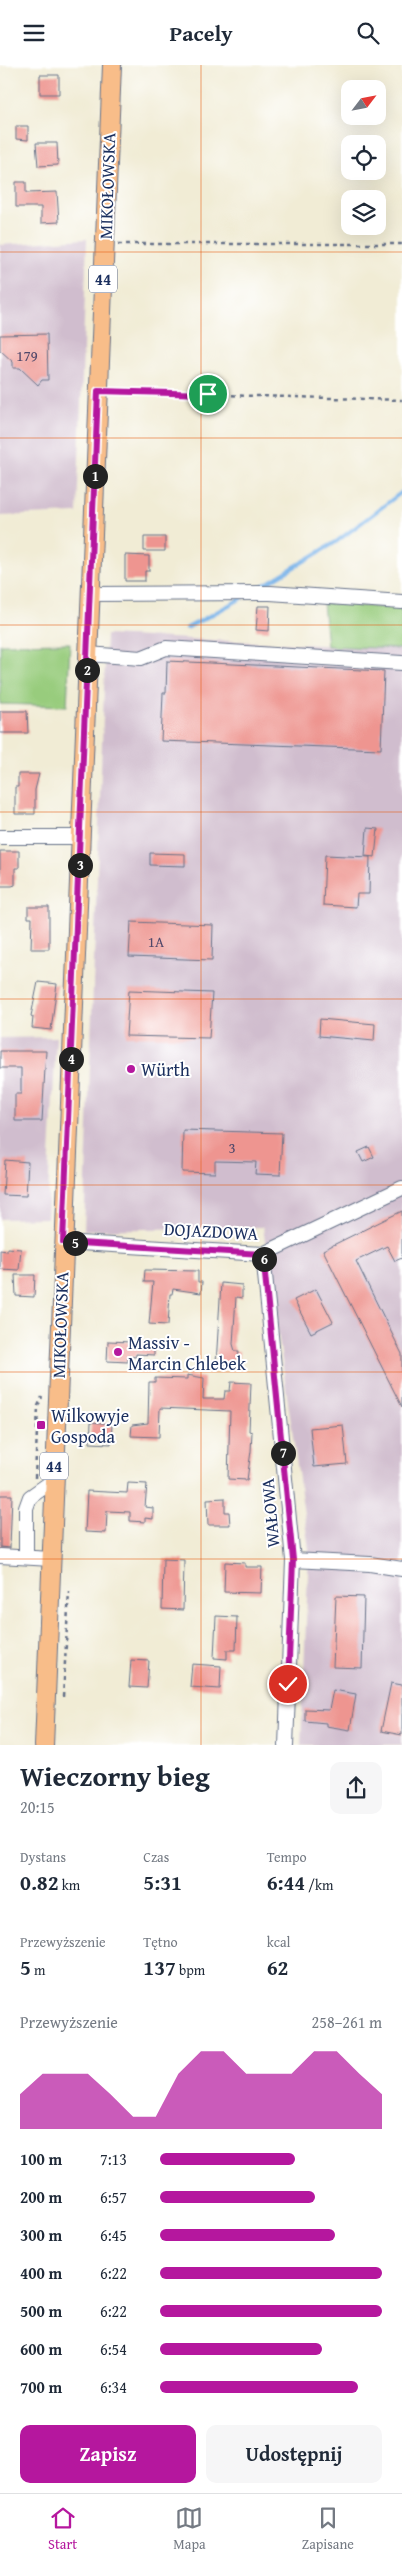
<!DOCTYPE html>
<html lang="pl">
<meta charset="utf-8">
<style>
:root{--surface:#fff;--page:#f6f6f7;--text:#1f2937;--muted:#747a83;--line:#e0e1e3;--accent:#b5179e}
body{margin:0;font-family:"Gentium Book Plus",serif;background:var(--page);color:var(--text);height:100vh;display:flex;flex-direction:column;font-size:19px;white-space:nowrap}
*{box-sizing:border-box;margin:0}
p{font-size:16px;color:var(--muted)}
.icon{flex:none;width:28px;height:28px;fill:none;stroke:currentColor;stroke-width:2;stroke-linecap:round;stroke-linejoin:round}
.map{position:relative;height:1680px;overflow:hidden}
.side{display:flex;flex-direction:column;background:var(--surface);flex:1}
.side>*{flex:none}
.needle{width:32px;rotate:58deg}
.fabs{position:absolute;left:341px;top:15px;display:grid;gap:10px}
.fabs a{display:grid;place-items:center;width:45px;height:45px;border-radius:10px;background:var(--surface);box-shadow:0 5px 20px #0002;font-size:25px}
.pin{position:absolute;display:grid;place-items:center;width:42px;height:42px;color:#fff;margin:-21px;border:2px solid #fff;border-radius:50%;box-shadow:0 1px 5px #0007}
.km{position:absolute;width:25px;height:25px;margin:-12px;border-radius:50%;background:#222;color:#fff;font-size:14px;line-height:25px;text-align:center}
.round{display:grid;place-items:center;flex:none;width:52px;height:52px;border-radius:10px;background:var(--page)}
.overview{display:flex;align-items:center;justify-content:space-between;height:85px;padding:0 20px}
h1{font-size:28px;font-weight:700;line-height:38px}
.metrics{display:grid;grid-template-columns:repeat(3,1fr);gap:8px;height:85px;padding:5px 20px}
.metrics div{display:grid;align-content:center}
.metrics b{font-size:21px;font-weight:700}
.metrics small{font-size:14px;font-weight:400}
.metrics p{font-size:14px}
.chart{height:140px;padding:10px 20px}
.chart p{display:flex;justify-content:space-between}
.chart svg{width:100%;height:90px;margin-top:5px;fill:var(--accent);opacity:.7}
.primary-button{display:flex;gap:10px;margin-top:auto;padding:10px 20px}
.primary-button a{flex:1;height:58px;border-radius:10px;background:var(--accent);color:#fff;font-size:20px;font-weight:700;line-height:58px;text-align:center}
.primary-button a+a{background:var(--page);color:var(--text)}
ul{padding:0 20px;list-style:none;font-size:16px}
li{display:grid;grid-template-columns:80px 60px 1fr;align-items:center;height:38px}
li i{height:12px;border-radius:6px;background:var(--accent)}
header{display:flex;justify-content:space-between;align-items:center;height:65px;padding:0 20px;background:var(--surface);font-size:22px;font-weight:700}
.tabs{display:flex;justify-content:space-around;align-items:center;height:70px;border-top:1px solid var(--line);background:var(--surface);font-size:14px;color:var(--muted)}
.tabs a{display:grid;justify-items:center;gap:2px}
.tabs .on{color:var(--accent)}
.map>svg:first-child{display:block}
.industrial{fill:#d0bdce}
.green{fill:#98cc7d;stroke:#5a7e6e}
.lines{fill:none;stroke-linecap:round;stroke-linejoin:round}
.stream{stroke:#77b2e9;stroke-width:4}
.building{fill:#ee9590}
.minor-casing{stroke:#667188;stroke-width:16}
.major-casing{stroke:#667188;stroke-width:20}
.path{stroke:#667188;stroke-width:2.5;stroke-dasharray:4 4;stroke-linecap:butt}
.minor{stroke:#fff;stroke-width:14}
.major{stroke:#f8bd89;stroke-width:18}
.route-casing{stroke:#fff;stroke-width:10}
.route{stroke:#b5179e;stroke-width:6}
.grid{fill:none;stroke:#e8590c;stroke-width:1;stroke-opacity:0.55}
.poi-dot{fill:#b5179e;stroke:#fff;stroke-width:2}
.labels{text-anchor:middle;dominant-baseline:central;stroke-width:4;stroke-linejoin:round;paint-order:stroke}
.number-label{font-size:15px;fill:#50486a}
.shield{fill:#fff;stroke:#5f6d8e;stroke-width:1}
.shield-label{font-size:16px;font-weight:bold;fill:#1b2f5e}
.street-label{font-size:18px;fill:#1b2f5e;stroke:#fff}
.poi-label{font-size:18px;fill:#1b2f5e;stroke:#fff;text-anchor:start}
</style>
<header><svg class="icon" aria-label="menu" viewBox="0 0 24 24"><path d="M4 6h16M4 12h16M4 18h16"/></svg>Pacely<svg class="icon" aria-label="search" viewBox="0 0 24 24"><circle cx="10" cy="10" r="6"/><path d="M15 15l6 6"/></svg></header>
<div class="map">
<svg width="402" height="1681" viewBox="0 0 402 1681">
<rect width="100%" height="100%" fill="#fff"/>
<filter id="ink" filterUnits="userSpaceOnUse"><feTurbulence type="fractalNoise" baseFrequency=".02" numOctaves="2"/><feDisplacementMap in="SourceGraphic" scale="10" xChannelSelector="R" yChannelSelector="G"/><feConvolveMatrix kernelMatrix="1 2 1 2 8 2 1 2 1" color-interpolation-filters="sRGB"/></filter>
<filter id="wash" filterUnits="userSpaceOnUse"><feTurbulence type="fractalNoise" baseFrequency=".0096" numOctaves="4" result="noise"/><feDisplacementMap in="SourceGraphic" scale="20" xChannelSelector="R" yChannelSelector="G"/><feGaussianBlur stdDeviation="1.12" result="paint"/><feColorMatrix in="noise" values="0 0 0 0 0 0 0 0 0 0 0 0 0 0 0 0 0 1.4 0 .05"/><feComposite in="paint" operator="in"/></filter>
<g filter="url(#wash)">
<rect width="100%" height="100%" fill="#f1ecd5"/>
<path class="industrial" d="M87,174l-10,274 -77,3v-271z
M106,570l296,14v1096h-101l8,-196 -46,-322 -179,3z
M56,972l-9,181 -47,1v-181z"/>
<path class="green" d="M323,538l79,6v40l-75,-3z
M70,578l-3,63 -67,-2v-60z"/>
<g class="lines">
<path class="stream" d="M259,523l77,-46 66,-50
M187,563l55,-30"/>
</g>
<g id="blocks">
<path class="building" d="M40,10h19v19h-19z
M16,61h12v14l-12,-1z
M36,78h21l1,22 -20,1z
M16,117h10v11l31,-1 2,30 -18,1v-16h-25z
M47,269l1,46h-6l-4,5 -18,-17h-7v-6l-13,-12v-15z
M144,472h21v14h-21z
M125,490l24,1v15h-4v10h-20z
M258,541h12l-1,25 -13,-1z
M167,596l217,10 -3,78 -220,-8 2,-48h3z
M0,646h27l1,22h-28z
M18,709h21l-4,16v24h-20v-27h3z
M367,763l11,1 -3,28 -10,-1z
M0,786h19v17h-4v17l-3,1h-12z
M150,788l35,1v12l-35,-1z
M325,790l45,2 -1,37h-12l-1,13 -33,-2z
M28,842h21v42h-18l1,-31h-4z
M131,857l82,3 -1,35 -83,-3z
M38,917l19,2 -6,46 -19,-2 1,-11 -2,-1z
M129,925l83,3 -3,45 -83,-2z
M320,954l55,5 -1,17 -55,-5z
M0,986h46l-4,70h-27v-27h6v-26h-21z
M183,1065l99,3 -2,42 -25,-1 1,-12 -41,-1v12l-33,-1z
M369,1082l5,10 -11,5 -5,-10z
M5,1095l23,2 -2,34 -23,-1z
M402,1146v47l-7,3 -8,-15 -31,15 46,93v53l-79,-157z
M7,1183l14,1 -2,21 -19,-1v-19l7,1z
M145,1205l53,1v11h4l-1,11 -28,-4 -1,5h-2l-2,31 -19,-1 4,-42h-9z
M15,1210h20l-1,22 -18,-1z
M221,1218l21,2v13l-6,-1 -3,47 2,7h4l-1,14 -22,-1z
M316,1224l17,33 -22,11 -17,-33z
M108,1276l46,2v12l-18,-1v3l-8,-1v6l-21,-1z
M187,1310l17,3 -1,21h21l1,-8h5l1,-9 20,1 -2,48 3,1 -1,19 -4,29 -19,-1 2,-68 -70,-3 -1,29 -28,-1 1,-11 16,-2 1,-41h6v-4l32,1z
M91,1357l21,2 -1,20 -21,-1z
M343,1360l4,39 -33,3 -4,-39z
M128,1418l19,1 -2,23 8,1v11l-8,-1v4l-15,-1v-9l-23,-1 -1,22 -21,-1 2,-41 40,2z
M0,1430h12l-2,53 -10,-1z
M225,1433v14h4l1,13h-22l-1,-26z
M163,1494l21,1 -1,50 -21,-1z
M225,1497l20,1v4h17l-1,26 -37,-1z
M336,1531l28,1 -2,71 -29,-1z
M216,1551l21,1 -1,33h-9v9l-13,-1z
M131,1595l18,1 -2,27 -18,-1z
M192,1599l29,2 -1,23 -30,-2z
M391,1618l11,2v50l-21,-4z
M333,1625l23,4 -6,36 -24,-4v-3l-21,-2v-12l24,1z"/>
</g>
</g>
<g filter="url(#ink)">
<use href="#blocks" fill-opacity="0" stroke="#667188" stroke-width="1"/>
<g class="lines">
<defs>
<path id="minor" d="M90,529l180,-1 132,9
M88,589l53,4 25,-10 236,15
M0,772h81
M63,1177l200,12 139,-66
M263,1189l30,306 -7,186
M0,1491l51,3
M26,1492v-49l4,-11 24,-17
M293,1495l77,4 32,5"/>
<path id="major" d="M44,1681l68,-1681"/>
</defs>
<use href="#minor" class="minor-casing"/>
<use href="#major" class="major-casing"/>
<path class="path" d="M118,179h284
M112,327l290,8
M35,1413l3,-72 4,-9
M63,1632l6,-106"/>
<use href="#minor" class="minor"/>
<use href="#major" class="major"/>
</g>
</g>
<g class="lines" filter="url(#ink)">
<defs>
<path id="route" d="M208,329l-110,-3 -35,851 200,12 30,306 -5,124"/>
</defs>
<use href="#route" class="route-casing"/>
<use href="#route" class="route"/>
</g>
<path class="grid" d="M201,0v1681M0,187h402M0,373h402M0,560h402M0,747h402M0,934h402M0,1120h402M0,1307h402M0,1494h402"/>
<g class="poi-dot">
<circle cx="131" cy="1004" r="5"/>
<circle cx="118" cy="1287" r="5"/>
<rect x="36" y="1355" width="10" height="10" rx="2.5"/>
</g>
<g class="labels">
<g class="number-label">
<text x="27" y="290">179</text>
<text x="156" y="876">1A</text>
<text x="232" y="1082">3</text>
</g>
<g class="shield">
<rect x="89" y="200.5" width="28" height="27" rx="4"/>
<rect x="40" y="1387.5" width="28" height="27" rx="4"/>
</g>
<g class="shield-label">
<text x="103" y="214">44</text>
<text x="54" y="1401">44</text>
</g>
<g class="street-label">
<text transform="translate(107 121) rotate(-88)">MIKOŁOWSKA</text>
<text transform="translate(211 1166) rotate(3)">DOJAZDOWA</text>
<text transform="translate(60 1260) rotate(-88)">MIKOŁOWSKA</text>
<text transform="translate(270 1448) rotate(-95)">WAŁOWA</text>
</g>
<g class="poi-label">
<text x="141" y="1004">Würth</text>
<text x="128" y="1277">Massiv -<tspan x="128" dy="21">Marcin Chlebek</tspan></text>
<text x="51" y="1350">Wilkowyje<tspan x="51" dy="21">Gospoda</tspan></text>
</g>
</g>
</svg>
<div class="fabs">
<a><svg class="needle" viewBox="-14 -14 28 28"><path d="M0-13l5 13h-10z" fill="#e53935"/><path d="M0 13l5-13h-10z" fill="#747a83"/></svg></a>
<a><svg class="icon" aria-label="locate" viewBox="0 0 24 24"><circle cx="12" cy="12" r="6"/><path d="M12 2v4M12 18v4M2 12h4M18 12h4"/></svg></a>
<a><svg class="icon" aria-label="layers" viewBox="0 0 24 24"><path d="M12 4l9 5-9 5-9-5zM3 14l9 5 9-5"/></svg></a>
</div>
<div class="pin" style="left:208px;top:329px;background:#1e9e55"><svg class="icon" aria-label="arrive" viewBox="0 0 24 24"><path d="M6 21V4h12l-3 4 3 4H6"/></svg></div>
<div class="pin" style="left:288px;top:1619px;background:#d93025"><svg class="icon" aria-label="check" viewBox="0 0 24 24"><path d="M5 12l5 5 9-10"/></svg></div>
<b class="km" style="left:95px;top:411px">1</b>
<b class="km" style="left:87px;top:605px">2</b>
<b class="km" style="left:80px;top:800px">3</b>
<b class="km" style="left:71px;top:994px">4</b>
<b class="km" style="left:75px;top:1178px">5</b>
<b class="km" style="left:264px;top:1194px">6</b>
<b class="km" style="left:283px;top:1388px">7</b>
</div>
<section class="side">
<div class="overview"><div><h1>Wieczorny bieg</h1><p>20:15</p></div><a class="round"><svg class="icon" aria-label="share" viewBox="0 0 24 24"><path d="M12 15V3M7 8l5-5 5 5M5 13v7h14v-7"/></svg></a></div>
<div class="metrics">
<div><p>Dystans</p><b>0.82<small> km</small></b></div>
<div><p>Czas</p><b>5:31</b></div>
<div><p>Tempo</p><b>6:44<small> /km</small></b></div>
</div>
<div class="metrics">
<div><p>Przewyższenie</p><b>5<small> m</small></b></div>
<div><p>Tętno</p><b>137<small> bpm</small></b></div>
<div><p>kcal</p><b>62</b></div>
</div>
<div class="chart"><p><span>Przewyższenie</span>258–261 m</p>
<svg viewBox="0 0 160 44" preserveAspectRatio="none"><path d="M0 44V27L10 17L20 17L30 17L40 27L50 38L60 38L70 17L80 6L90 6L100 17L110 17L120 17L130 6L140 6L150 17L160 27V44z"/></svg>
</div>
<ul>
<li><b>100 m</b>7:13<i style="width:61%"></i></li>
<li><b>200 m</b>6:57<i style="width:70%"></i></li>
<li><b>300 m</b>6:45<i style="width:79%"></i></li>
<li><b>400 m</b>6:22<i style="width:100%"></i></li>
<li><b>500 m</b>6:22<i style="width:100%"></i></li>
<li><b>600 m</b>6:54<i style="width:73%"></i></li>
<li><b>700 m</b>6:34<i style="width:89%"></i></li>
</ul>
<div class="primary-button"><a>Zapisz</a><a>Udostępnij</a></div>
</section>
<nav class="tabs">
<a class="on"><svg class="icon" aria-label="home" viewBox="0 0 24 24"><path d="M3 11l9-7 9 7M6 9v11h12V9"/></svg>Start</a>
<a><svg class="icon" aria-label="map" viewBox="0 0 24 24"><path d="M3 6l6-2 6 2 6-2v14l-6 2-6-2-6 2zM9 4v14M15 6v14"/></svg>Mapa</a>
<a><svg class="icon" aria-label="saved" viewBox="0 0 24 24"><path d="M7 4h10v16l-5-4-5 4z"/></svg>Zapisane</a>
</nav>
